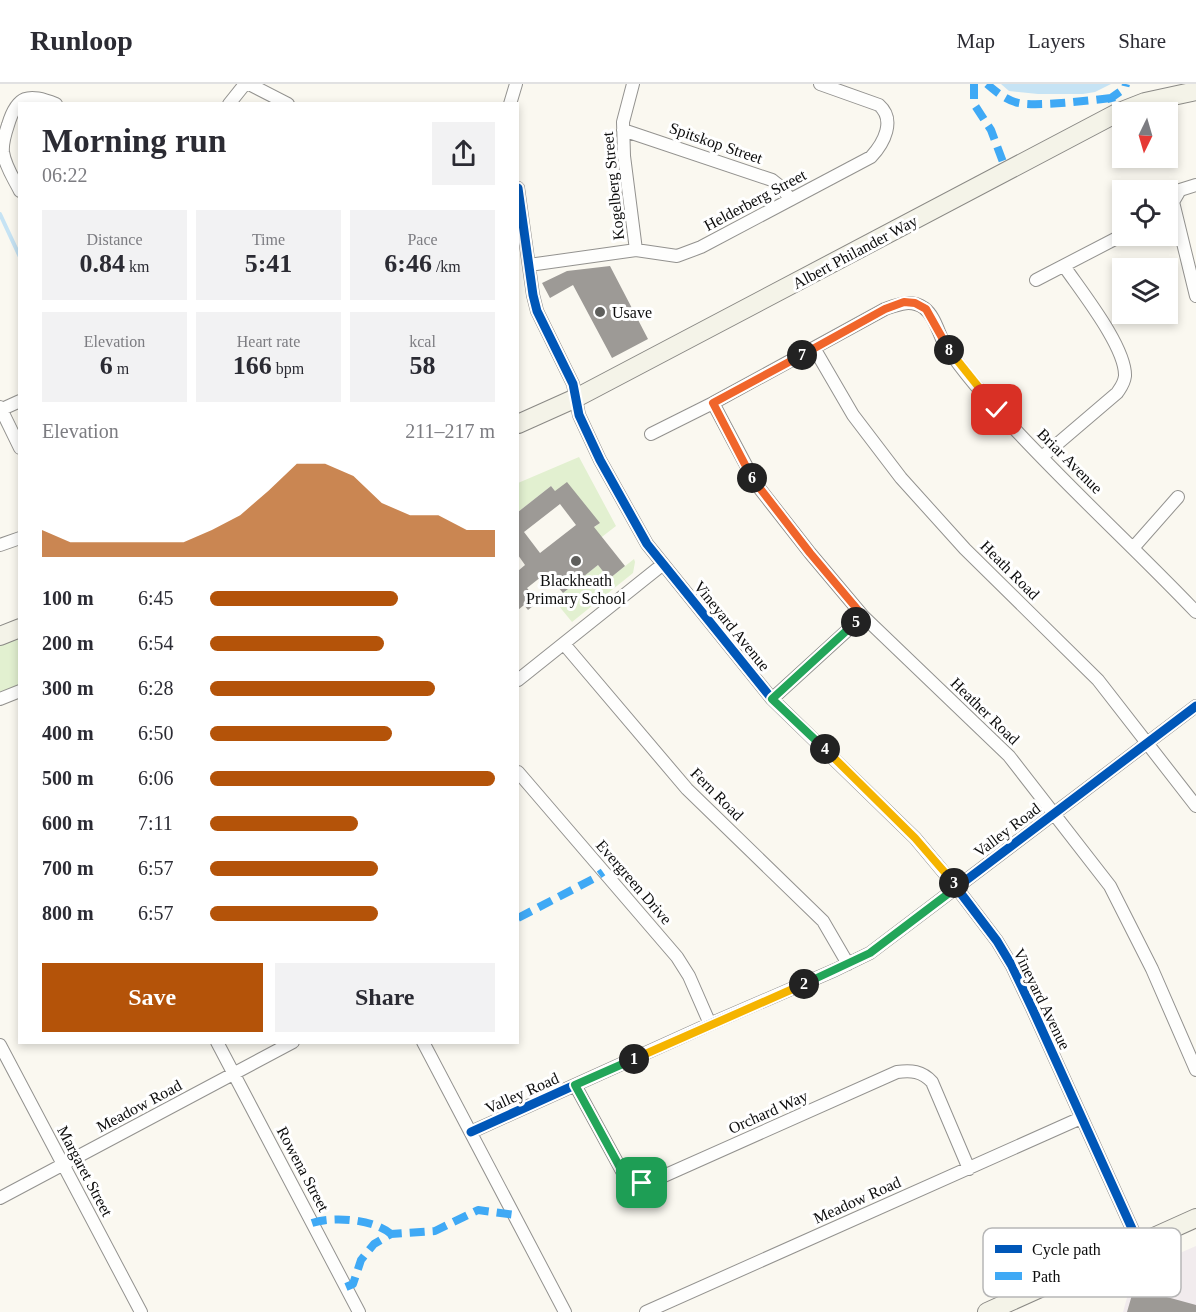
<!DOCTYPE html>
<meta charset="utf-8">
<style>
:root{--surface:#fff;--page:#f2f2f3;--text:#2b2b33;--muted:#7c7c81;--line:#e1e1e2;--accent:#b45309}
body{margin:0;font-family:"Times New Roman",serif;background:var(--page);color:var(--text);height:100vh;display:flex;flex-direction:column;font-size:22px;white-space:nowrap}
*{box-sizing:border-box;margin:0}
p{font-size:20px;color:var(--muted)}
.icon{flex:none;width:33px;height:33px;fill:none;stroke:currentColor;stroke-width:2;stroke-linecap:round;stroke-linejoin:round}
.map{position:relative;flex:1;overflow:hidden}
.panel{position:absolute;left:18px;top:18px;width:501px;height:942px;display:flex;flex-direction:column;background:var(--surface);border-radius:0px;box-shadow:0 3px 9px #0003}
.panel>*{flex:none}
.needle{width:39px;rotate:185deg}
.controls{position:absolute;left:1112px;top:18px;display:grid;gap:12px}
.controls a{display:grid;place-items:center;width:66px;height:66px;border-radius:0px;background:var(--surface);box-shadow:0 3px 9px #0003;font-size:30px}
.pin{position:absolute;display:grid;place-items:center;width:51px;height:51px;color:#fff;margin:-26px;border-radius:12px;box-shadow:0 3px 9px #0006}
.km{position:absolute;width:30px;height:30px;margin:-15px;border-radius:50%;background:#222;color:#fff;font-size:16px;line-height:30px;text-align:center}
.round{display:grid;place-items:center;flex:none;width:63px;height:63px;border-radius:0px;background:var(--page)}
.head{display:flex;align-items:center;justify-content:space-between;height:102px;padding:0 24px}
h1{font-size:33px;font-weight:600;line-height:45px}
.figures{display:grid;grid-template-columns:repeat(3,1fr);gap:9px;height:102px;padding:6px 24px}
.figures div{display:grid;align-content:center;border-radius:0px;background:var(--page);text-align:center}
.figures b{font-size:26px;font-weight:600}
.figures small{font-size:16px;font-weight:400}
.figures p{font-size:16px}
.chart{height:168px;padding:12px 24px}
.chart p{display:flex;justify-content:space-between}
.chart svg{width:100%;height:108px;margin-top:6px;fill:var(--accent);opacity:.7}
.action{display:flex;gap:12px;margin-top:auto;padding:12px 24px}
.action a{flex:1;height:69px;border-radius:0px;background:var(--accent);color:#fff;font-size:24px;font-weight:600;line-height:69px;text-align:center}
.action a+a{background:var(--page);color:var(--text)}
ul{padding:0 24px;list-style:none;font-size:20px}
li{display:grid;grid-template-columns:96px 72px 1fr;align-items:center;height:45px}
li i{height:15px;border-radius:8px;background:var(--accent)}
header{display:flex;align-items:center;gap:36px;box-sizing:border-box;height:84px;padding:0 30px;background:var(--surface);border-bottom:2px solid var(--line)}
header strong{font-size:28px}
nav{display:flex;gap:33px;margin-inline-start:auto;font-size:21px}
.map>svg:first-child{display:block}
.industrial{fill:#f1ebed}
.green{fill:#e2f0d0}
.water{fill:#c6e3f4}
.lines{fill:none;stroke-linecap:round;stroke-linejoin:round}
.stream{stroke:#c6e3f4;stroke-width:4}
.building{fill:#9d9a96;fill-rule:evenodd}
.street-casing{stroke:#93928f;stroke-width:14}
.secondary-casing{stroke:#8a8985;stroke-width:20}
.street{stroke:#fefefd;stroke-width:12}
.secondary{stroke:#f4f3e8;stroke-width:18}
.quiet{stroke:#3fa9f5;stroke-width:8;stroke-dasharray:15 8;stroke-linecap:butt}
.cycleway-casing{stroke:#fff;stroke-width:13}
.cycleway{stroke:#0057b8;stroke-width:9}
.split-1-casing{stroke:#fff;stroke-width:12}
.split-2-casing{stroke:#fff;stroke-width:12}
.split-3-casing{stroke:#fff;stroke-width:12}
.split-4-casing{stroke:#fff;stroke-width:12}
.split-5-casing{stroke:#fff;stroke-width:12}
.split-6-casing{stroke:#fff;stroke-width:12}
.split-7-casing{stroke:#fff;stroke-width:12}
.split-8-casing{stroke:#fff;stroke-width:12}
.split-9-casing{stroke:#fff;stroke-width:12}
.split-1{stroke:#22a559;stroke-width:8}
.split-2{stroke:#f5b400;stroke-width:8}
.split-3{stroke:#22a559;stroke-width:8}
.split-4{stroke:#f5b400;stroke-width:8}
.split-5{stroke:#22a559;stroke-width:8}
.split-6{stroke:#f0652b;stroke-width:8}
.split-7{stroke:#f0652b;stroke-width:8}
.split-8{stroke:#f0652b;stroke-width:8}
.split-9{stroke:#f5b400;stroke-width:8}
.poi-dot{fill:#5f5f5c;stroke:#fff;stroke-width:2}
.labels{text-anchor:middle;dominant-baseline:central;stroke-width:6;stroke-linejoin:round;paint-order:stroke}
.street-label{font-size:16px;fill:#0c0c0c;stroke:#fff}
.poi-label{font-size:16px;fill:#0c0c0c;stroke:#fff;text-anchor:start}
.key{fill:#fff;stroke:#b6b6b6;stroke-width:1.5}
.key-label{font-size:16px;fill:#0c0c0c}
</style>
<header>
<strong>Runloop</strong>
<nav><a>Map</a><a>Layers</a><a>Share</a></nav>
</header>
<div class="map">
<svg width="1196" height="1228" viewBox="0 0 1196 1228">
<rect width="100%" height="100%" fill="#faf8f0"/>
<path class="industrial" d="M1196,1162v66h-73l11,-39z"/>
<path class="green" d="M579,373l37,69 -22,17 -6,-11 12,-9 -45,-32 -4,-5 -33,26v-29z
M634,475l1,3 -2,11 -61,49 -18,-22 44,-35 11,14z
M19,551v52l-19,7v-52z"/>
<path class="water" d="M1001,0h110l-16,8 -12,2h-45l-29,-3z"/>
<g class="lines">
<path class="stream" d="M0,130l20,43"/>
</g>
<path class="building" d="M610,182l38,73 -36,19 -39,-73 -23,13 -8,-15 25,-12z
M567,398l33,41 -6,4 31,39 -16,13 -11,-14 -35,28 -17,-20 -19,15 11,14 -10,8 -4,-5 -6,5v-39l7,-6 -7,-10v-43l33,-26 4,5zM560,420l16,21 -36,28 -16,-21z
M1134,1204l62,17v7h-69z"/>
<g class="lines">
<defs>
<path id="street" d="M249,0l39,20
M633,0l-10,38 1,34 12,94
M229,20l16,-20
M510,20l6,-20
M623,46l149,50 10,8 8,11
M1196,101l-16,5 -7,12 23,94
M518,104l15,107 4,16 36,73 6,31 21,45 47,84 125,155 143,139 41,49 41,54 15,25 20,42 107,236
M20,107c-6,-12 -15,-25 -17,-39 -1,-9 2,-18 5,-27 9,-30 20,-32 48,-21
M529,181l107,-15 41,6 24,-9 170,-90c13,-14 25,-37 8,-52l-59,-21
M1036,196l79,-41
M814,264l39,67 48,63 64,71 133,131 98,126
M713,319l43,81 54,69 53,63 146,140 101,130 42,83 44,101
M0,323l20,41
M0,326l20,-9
M651,350l62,-31 172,-94c14,-5 26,-10 39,-1 11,8 14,24 20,35 15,24 35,47 54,68 63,70 133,133 198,201
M1042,373l75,-64c4,-6 7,-9 8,-17 1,-29 -44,-85 -61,-110
M0,461l20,-7
M1133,464l45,-51
M564,560l123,145 136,132 25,43
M518,596l144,-115
M0,615l20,-8
M772,615l91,-83
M518,688l159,185 12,19 21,48
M217,958l142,270
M423,958l142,270
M0,961l141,267
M575,1001l48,88 14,9 11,1 249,-111c14,-2 25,-1 35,10l37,87
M471,1048l239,-108 125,-54 35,-17 326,-247
M0,1114l293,-156
M646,1228l435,-194"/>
<path id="secondary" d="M518,340l58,-26 541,-285 28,-11 51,-11
M0,552l20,-8
M987,1228l209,-94"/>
</defs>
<use href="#street" class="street-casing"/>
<use href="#secondary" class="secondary-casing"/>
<use href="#street" class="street"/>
<use href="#secondary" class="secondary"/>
<path class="quiet" d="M974,0v20l17,26 12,32
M987,0c8,7 18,15 28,18 15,6 78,-2 96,-4
M1112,18l-1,-4 14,-10 1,-4
M518,834l75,-39 10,-7
M312,1139c21,-7 62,-4 79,11
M346,1203l7,-3 8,-24 13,-16 17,-10 44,-3 43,-21 37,5"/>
<defs>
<path id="cycleway" d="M518,104l15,107 4,16 36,73 6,31 21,45 47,84 125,155 143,139 41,49 41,54 15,25 20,42 107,236
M471,1048l239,-108 125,-54 35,-17 326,-247"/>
</defs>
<use href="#cycleway" class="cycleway-casing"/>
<use href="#cycleway" class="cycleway"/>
</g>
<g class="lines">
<defs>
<path id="split-1" d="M634,975l-59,26 48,88 6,6 13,4"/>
<path id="split-2" d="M634,975l170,-75"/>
<path id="split-3" d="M804,900l66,-31 87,-66 -3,-4"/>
<path id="split-4" d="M825,665l90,89 39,45"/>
<path id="split-5" d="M825,665l-53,-50 84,-77"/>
<path id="split-6" d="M752,394l58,75 53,63 -7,6"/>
<path id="split-7" d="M752,394l-39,-75 89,-48"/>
<path id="split-8" d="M802,271l83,-46 19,-7 11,1 11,6 23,41"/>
<path id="split-9" d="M949,266l48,60"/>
</defs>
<use href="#split-1" class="split-1-casing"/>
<use href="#split-2" class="split-2-casing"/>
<use href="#split-3" class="split-3-casing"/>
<use href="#split-4" class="split-4-casing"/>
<use href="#split-5" class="split-5-casing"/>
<use href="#split-6" class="split-6-casing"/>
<use href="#split-7" class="split-7-casing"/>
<use href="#split-8" class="split-8-casing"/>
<use href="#split-9" class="split-9-casing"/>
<use href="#split-1" class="split-1"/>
<use href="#split-2" class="split-2"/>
<use href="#split-3" class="split-3"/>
<use href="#split-4" class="split-4"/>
<use href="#split-5" class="split-5"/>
<use href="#split-6" class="split-6"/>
<use href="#split-7" class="split-7"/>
<use href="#split-8" class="split-8"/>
<use href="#split-9" class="split-9"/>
</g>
<g class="poi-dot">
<circle cx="600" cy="228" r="6"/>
<circle cx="576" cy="477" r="6"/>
</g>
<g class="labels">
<g class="street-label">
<text transform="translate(716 59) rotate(19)">Spitskop Street</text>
<text transform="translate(613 102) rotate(-96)">Kogelberg Street</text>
<text transform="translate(755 116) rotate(-28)">Helderberg Street</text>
<text transform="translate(855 168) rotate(-28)">Albert Philander Way</text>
<text transform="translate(1070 377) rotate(45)">Briar Avenue</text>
<text transform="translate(1010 486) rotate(45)">Heath Road</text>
<text transform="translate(732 542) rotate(51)">Vineyard Avenue</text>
<text transform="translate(985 627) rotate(44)">Heather Road</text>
<text transform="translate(717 710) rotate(45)">Fern Road</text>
<text transform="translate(1007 746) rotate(-37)">Valley Road</text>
<text transform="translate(634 798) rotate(49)">Evergreen Drive</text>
<text transform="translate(1042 915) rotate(64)">Vineyard Avenue</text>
<text transform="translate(522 1009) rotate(-24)">Valley Road</text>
<text transform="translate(139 1022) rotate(-28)">Meadow Road</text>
<text transform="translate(768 1028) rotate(-24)">Orchard Way</text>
<text transform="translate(303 1085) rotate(62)">Rowena Street</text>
<text transform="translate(85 1087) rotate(62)">Margaret Street</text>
<text transform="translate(857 1116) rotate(-24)">Meadow Road</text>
</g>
<g class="poi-label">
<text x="612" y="228">Usave</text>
<text x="576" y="496" text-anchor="middle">Blackheath<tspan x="576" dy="18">Primary School</tspan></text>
</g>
</g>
<rect x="983" y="1144" width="198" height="69" rx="9" class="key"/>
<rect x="995" y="1161" width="27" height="8" fill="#0057b8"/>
<rect x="995" y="1188" width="27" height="8" fill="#3fa9f5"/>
<g class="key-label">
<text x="1032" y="1171">Cycle path</text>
<text x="1032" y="1198">Path</text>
</g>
</svg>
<div class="controls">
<a><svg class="needle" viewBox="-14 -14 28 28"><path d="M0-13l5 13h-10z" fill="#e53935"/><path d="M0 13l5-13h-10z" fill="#7c7c81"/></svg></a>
<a><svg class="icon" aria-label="locate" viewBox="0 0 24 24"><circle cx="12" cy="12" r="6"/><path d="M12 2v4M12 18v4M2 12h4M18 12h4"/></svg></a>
<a><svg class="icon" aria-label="layers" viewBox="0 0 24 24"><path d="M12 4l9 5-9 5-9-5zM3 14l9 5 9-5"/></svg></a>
</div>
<div class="pin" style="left:642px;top:1099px;background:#1e9e55"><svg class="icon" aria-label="arrive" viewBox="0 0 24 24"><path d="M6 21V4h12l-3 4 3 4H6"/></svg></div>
<div class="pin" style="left:997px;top:326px;background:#d93025"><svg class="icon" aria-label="check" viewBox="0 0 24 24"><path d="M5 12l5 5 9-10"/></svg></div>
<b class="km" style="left:634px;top:975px">1</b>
<b class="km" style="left:804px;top:900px">2</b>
<b class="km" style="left:954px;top:799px">3</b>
<b class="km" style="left:825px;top:665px">4</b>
<b class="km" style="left:856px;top:538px">5</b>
<b class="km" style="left:752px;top:394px">6</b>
<b class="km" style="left:802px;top:271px">7</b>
<b class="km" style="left:949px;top:266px">8</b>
<section class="panel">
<div class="head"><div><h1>Morning run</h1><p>06:22</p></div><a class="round"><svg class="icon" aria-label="share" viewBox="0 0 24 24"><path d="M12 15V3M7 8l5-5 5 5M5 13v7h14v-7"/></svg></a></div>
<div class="figures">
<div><p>Distance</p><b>0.84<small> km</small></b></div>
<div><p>Time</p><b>5:41</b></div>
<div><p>Pace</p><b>6:46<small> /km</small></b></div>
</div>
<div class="figures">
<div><p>Elevation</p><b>6<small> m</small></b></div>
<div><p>Heart rate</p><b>166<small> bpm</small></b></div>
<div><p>kcal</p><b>58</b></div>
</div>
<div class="chart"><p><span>Elevation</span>211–217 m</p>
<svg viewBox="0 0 160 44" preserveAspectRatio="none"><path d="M0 44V33L10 38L20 38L30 38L40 38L50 38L60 33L70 27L80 17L90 6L100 6L110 11L120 22L130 27L140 27L150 33L160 33V44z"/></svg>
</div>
<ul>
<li><b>100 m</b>6:45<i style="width:66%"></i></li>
<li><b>200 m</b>6:54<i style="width:61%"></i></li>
<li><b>300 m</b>6:28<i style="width:79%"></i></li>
<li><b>400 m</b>6:50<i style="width:64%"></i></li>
<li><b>500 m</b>6:06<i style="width:100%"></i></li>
<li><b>600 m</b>7:11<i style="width:52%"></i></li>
<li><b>700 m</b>6:57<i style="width:59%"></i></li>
<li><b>800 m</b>6:57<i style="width:59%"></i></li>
</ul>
<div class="action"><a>Save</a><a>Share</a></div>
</section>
</div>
